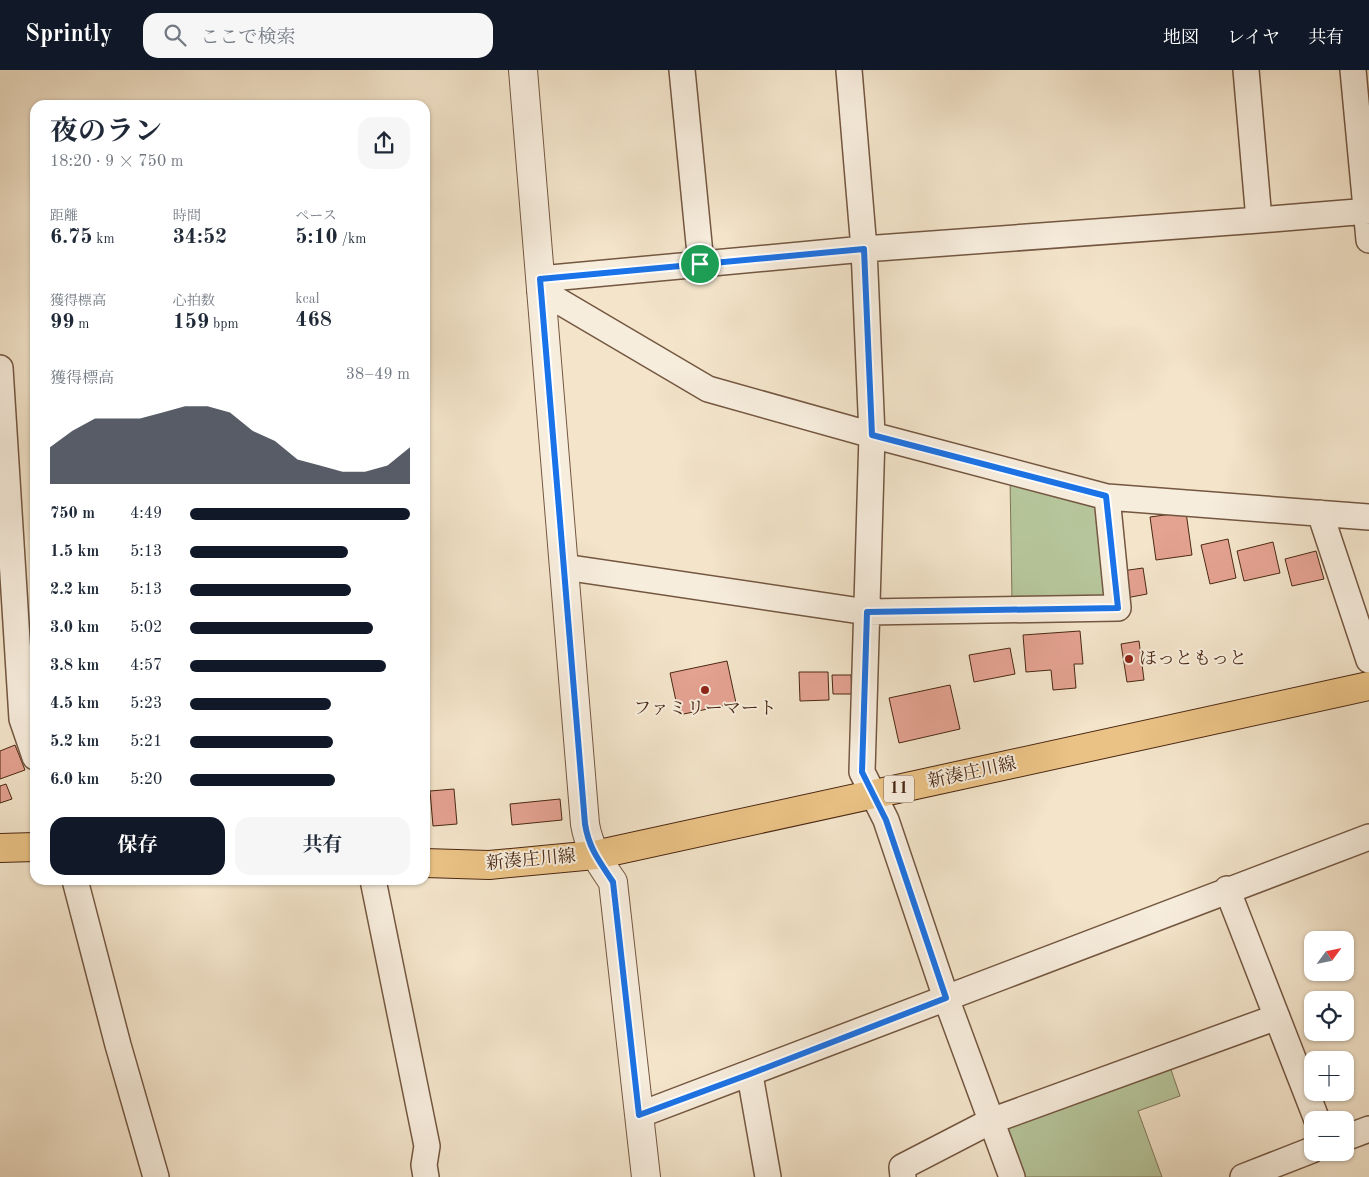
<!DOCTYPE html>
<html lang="ja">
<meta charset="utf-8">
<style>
:root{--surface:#fff;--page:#f6f6f7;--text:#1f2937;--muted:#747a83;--accent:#111827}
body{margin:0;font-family:"Old Standard TT","Noto Serif JP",serif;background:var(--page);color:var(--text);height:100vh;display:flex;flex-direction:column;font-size:19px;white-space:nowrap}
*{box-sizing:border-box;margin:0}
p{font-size:16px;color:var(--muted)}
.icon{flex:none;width:28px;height:28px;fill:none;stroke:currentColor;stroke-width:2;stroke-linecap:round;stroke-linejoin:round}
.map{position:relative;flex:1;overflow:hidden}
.sheet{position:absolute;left:30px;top:30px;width:400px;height:785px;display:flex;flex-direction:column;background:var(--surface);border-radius:15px;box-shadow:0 1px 4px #0004}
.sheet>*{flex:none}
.needle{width:32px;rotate:57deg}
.controls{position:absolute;left:1304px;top:861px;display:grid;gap:10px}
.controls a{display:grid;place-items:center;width:50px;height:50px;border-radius:10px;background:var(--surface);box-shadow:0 1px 4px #0004;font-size:25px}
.pin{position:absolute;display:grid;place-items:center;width:42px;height:42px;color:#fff;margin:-21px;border:2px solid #fff;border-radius:50%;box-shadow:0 1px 5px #0007}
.round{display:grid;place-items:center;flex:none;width:52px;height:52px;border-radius:15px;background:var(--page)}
.headline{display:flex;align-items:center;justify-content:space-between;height:85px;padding:0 20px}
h1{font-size:28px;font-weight:700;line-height:38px}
.figures{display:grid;grid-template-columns:repeat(3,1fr);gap:8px;height:85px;padding:5px 20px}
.figures div{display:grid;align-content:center}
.figures b{font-size:21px;font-weight:700}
.figures small{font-size:14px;font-weight:400}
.figures p{font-size:14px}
.chart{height:140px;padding:10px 20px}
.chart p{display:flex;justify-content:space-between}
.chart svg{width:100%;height:90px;margin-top:5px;fill:var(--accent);opacity:.7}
.cta{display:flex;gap:10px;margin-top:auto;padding:10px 20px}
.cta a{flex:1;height:58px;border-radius:15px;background:var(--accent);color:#fff;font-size:20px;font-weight:700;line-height:58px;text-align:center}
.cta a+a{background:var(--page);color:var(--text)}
ul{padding:0 20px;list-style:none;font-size:16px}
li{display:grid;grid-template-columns:80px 60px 1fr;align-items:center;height:38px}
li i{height:12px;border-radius:6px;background:var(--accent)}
header{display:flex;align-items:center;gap:30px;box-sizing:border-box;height:70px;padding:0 25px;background:var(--accent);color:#fff}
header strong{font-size:24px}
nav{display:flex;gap:28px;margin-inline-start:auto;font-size:18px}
.search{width:350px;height:45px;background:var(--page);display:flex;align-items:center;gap:12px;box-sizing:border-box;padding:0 18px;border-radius:15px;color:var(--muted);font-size:19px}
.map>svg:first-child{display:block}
.green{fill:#b6c59b;stroke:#807657}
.building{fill:#e4a291;stroke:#4a2813}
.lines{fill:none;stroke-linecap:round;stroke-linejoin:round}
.minor-casing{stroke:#745741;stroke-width:28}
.tertiary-casing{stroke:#745741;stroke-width:30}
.primary-casing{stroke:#4a2813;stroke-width:30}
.minor{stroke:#f7eddd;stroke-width:25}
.tertiary{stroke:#f7eddd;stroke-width:28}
.primary{stroke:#eac285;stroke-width:28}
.route-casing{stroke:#fff;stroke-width:10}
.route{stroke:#1a73e8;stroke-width:6}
.poi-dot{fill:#8f2418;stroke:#f7eddd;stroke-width:2}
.labels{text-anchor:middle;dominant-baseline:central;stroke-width:4;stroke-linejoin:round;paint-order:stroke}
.shield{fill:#f7eddd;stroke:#7e6350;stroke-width:1}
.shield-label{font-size:16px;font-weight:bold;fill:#4a2813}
.poi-label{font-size:18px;fill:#4a2813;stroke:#f7eddd;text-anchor:start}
.street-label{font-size:18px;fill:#4a2813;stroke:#f7eddd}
</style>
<header>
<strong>Sprintly</strong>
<div class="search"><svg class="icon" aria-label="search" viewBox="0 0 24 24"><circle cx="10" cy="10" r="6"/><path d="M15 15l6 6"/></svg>ここで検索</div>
<nav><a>地図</a><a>レイヤ</a><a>共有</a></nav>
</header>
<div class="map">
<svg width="1369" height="1107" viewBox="0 0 1369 1107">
<rect width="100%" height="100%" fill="#f3e4ca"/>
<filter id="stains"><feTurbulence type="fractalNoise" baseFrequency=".004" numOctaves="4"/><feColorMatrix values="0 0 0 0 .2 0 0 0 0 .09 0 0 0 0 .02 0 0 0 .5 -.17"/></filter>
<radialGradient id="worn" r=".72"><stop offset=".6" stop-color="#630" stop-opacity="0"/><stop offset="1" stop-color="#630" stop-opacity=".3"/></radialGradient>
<path class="green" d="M1010,406l87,24 11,107 -96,-5z
M1168,991l12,35 -42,15 24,66h-144l-20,-52z"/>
<path class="building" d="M1186,442l6,43 -36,5 -6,-43z
M1228,469l8,39 -26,6 -9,-39z
M1273,472l7,31 -36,8 -7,-30z
M1316,481l8,28 -32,7 -7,-27z
M1143,498l4,26 -21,4 -4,-27z
M1080,561l3,33h-9l2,24 -23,2 -2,-20 -25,2 -3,-37z
M1139,571l5,39 -17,2 -6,-38z
M1010,578l5,26 -41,8 -5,-27z
M727,591l9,42 -57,12 -9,-42z
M799,602h29l1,28 -29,1z
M832,605h19l1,19h-19z
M950,615l10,44 -61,14 -10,-45z
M15,675l10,25 -25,9v-28z
M6,714l6,15 -12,4v-17z
M454,719l3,35 -24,2 -3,-35z
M560,729l2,21 -50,5 -2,-21z"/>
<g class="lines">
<defs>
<path id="minor" d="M682,0l19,194
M849,0l15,179 8,186 -10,337 24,48 60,178 66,179
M1246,0l13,150
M1353,0l16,170
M540,209l324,-30 395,-29 110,-9
M540,220l168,99 164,46 235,62 262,20
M0,298l22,351 13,38
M1320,443l49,147
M564,497l303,45 251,-4 -11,-111
M75,810l43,165 38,132
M373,810l54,266 -3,19 2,12
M1227,819l90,231
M750,1005l18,102
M639,1045c244,-91 486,-187 730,-278
M1345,1068l24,-9
M903,1107l-1,-10 89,-46 286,-104
M1243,1107l69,-27"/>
<path id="tertiary" d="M523,0l62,754c4,24 15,39 28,58l33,295"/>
<path id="primary" d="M0,778l35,-1
M425,793l64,2 106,-10 774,-169"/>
</defs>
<use href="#minor" class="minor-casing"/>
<use href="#tertiary" class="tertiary-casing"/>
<use href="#primary" class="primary-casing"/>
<use href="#minor" class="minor"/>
<use href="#tertiary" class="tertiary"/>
<use href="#primary" class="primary"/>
</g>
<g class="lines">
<defs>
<path id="route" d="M864,179l8,186 234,61 12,112 -251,4 -5,160 24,48 60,178 -196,76 -111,41 -26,-233c-13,-20 -24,-33 -28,-58l-45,-545z"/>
</defs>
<use href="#route" class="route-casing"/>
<use href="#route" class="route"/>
</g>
<g class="poi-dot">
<circle cx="1129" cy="589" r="5"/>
<circle cx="705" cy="620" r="5"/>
</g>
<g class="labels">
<rect class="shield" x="884" y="705.5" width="30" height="27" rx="4"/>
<g class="shield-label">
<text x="899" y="719">11</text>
</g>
<g class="poi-label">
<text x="1139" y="589">ほっともっと</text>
<text x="705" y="639" text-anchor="middle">ファミリーマート</text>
</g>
<g class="street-label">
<text transform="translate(972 703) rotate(-12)">新湊庄川線</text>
<text transform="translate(531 790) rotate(-5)">新湊庄川線</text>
</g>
</g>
<rect width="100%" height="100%" filter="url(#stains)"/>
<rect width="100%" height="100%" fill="url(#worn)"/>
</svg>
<div class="controls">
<a><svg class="needle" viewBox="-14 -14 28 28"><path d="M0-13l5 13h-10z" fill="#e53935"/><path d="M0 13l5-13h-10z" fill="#747a83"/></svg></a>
<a><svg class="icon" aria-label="locate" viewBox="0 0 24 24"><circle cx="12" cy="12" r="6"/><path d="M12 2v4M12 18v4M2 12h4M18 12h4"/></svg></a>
<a>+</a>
<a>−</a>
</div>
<div class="pin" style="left:700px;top:194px;background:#1e9e55"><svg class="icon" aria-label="arrive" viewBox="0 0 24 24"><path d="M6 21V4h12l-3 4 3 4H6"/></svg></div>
<section class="sheet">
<div class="headline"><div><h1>夜のラン</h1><p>18:20 · 9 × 750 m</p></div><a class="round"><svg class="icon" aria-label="share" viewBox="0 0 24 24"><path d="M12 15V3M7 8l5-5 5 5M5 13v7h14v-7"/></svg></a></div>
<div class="figures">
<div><p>距離</p><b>6.75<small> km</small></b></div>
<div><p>時間</p><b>34:52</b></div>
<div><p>ペース</p><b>5:10<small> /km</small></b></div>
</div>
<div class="figures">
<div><p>獲得標高</p><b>99<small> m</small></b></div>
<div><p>心拍数</p><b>159<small> bpm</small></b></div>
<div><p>kcal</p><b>468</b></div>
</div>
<div class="chart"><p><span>獲得標高</span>38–49 m</p>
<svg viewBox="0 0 160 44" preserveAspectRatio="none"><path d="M0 44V26L10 18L20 12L30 12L40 12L50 9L60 6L70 6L80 9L90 18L100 23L110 32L120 35L130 38L140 38L150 35L160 26V44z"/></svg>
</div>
<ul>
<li><b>750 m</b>4:49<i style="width:100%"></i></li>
<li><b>1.5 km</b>5:13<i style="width:72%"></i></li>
<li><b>2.2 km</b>5:13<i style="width:73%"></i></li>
<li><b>3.0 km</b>5:02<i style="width:83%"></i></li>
<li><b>3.8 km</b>4:57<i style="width:89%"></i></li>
<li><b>4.5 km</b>5:23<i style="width:64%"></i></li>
<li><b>5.2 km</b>5:21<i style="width:65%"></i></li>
<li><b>6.0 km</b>5:20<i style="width:66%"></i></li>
</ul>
<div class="cta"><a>保存</a><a>共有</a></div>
</section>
</div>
